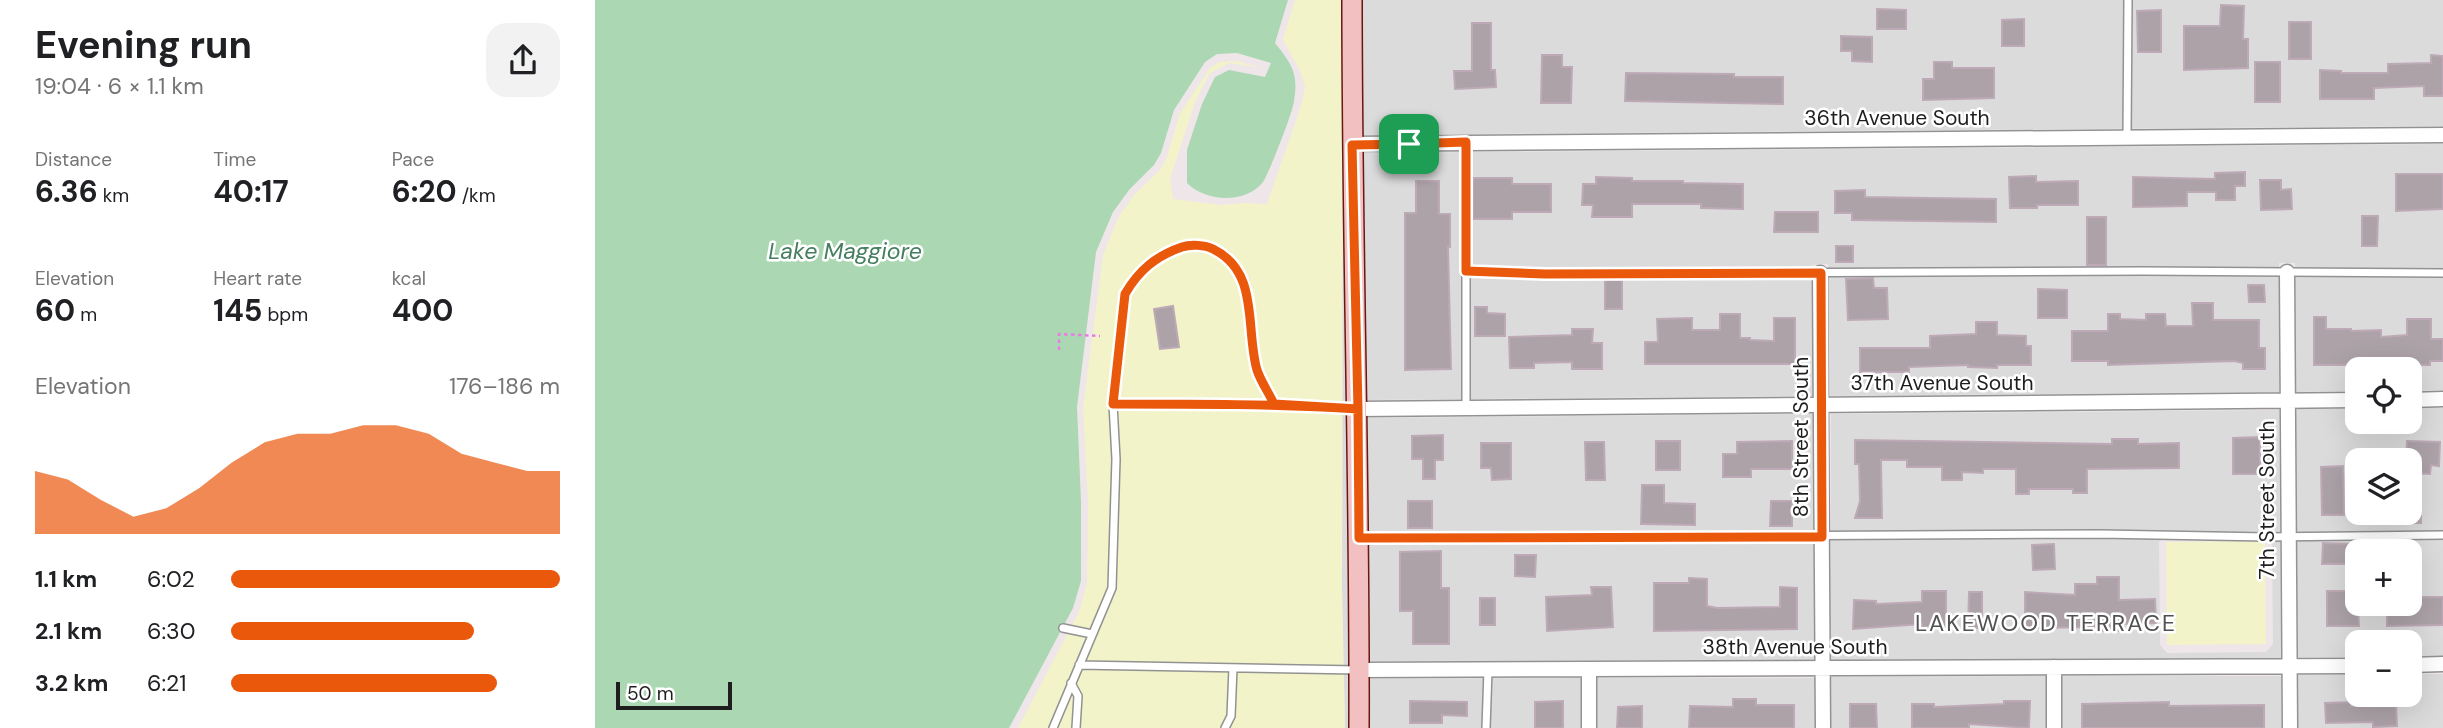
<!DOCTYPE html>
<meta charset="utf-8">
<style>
:root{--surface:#fff;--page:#f2f2f2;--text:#202124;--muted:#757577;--accent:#ea580c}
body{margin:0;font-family:"DM Sans",sans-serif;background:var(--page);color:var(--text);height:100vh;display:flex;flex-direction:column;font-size:26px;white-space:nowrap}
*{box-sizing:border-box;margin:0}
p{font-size:23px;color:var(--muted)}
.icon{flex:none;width:38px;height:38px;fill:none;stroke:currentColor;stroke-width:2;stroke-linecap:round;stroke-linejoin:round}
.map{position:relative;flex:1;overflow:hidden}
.details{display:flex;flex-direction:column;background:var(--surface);width:595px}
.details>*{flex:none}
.controls{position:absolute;left:1750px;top:357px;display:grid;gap:14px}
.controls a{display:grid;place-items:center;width:77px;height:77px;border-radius:14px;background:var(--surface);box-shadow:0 7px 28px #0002;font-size:35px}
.scale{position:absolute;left:21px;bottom:18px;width:116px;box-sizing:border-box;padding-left:7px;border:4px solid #1e1e1e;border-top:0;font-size:19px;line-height:24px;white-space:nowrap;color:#1e1e1e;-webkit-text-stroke:5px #fff;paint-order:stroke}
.pin{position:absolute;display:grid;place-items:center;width:60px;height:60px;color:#fff;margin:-30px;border-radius:14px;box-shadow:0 4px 10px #0006}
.round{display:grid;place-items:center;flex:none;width:74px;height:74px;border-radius:21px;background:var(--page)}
.summary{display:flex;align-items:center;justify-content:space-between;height:119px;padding:0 35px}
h1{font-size:38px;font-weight:700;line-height:52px}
.metrics{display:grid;grid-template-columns:repeat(3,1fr);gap:10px;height:119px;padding:7px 35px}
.metrics div{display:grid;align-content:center}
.metrics b{font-size:30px;font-weight:700}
.metrics small{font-size:19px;font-weight:400}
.metrics p{font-size:19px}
.chart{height:196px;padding:14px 35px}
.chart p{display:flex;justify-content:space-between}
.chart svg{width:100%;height:126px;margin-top:7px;fill:var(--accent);opacity:.7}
ul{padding:0 35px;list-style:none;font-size:23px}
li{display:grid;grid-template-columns:112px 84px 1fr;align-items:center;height:52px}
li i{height:18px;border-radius:9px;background:var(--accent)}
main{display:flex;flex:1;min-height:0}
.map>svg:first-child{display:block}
.residential{fill:#dcdbdc;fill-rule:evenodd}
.park{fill:#f2f3c8}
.water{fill:#abd7b3}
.building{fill:#aca2a8;stroke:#beaab6;stroke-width:2}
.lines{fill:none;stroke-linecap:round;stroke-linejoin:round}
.lane-casing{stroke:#929292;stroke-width:10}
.street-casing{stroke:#929292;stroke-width:17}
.secondary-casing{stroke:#691711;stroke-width:22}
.path{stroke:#ea7be4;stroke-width:2.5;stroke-dasharray:3.5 3.5;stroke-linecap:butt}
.lane{stroke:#fff;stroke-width:7}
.street{stroke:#fff;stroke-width:14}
.secondary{stroke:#f2c0c0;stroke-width:19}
.route-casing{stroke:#fff;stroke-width:14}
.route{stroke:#ea580c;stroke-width:9}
.labels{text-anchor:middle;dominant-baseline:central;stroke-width:5;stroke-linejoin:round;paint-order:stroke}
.street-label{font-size:21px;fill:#1e1e1e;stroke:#fff}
.water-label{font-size:23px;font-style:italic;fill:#457e5f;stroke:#fff}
.neighbourhood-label{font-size:23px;letter-spacing:2px;fill:#515151;stroke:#fff}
</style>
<main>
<section class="details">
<div class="summary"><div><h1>Evening run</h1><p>19:04 · 6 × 1.1 km</p></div><a class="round"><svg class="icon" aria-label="share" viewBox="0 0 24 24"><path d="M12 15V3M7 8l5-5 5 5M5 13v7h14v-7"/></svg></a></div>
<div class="metrics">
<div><p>Distance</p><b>6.36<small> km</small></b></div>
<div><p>Time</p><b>40:17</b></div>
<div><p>Pace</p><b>6:20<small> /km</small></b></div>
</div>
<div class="metrics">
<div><p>Elevation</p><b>60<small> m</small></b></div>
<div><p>Heart rate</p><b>145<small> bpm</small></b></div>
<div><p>kcal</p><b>400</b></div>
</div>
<div class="chart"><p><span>Elevation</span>176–186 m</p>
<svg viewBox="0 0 160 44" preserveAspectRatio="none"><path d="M0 44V22L10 25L20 32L30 38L40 35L50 28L60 19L70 12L80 9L90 9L100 6L110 6L120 9L130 16L140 19L150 22L160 22V44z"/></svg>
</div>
<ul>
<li><b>1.1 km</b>6:02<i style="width:100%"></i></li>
<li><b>2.1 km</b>6:30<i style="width:74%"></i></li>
<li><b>3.2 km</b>6:21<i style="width:81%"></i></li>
</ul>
</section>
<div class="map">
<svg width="1848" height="728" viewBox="0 0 1848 728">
<rect width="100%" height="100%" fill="#eee6e9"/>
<path class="residential" d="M748,0l8,728h-6l-3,-137z
M765,0h1083v126l-1083,9z
M1848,144v246l-33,1v-22h-53v22l-62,1v-129h-16v129l-449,4 -2,-132 -16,1 3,131 -449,4 -6,-247z
M1815,408h33v248h-33v-14h-53v15h-60l-2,-248h62v13h53zM1762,460h53v53h-53zM1762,551h53v53h-53z
M1684,410l2,248 -451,2 1,-246zM1670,534l7,7 1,103 -7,8 -99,1 -7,-8 -1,-103 7,-7z
M1220,414v246l-448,1 -1,-243z
M1815,674h33v54h-145l-1,-53h60v20h53z
M1451,676v52h-215l-1,-51z
M1467,676h219l1,52h-220z
M986,678v50h-214v-49z
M1002,678h218v50h-218z"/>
<path class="park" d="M700,0h48l-1,591 3,137h-327l61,-116 8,-29 1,-81 -5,-94 20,-153 16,-39 15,-21 25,-24 8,-14 13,-44 30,-45 9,-6 17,-1 26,7 -33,-5 -20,11 -14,28 -25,77 3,20 48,6 23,-2 23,1 34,-98 4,-19 -4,-14 -18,-34z
M1670,541l1,103 -99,1 -1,-103z"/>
<path class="water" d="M0,0h693l-13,43c8,10 19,23 20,37 1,7 0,15 -1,21 -1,11 -25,72 -31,81 -17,22 -57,20 -76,1v-33l15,-46 13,-27 14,-7 36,7 6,-14 -34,-10 -20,1 -12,8 -31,48 -13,43 -7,12 -25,25 -16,22 -17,40 -19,155 4,95v79l-8,27 -64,120h-414z"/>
<path class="building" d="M1626,5l23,1 -1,33h5v29l-64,2v-44h36z
M1282,9l29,1v19h-29z
M1566,10v42h-23l-1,-41z
M1429,19v27h-22v-26z
M1694,22h22v37h-22z
M877,23h19v47h4l1,17 -41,2 -1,-18h18z
M1246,36l31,1v25l-20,-1v-10h-11z
M947,55h20v12h10l-1,36h-30z
M1836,55l12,1v40h-19v-10l-50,2v11h-54v-29l21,1v2h47v-9l43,-1z
M1339,62h18v6h42v30l-71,2v-21h11z
M1660,62h25v40h-25z
M1031,73l108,1v3h49v27l-158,-3z
M1650,172v14h-10v14h-19v-8h-29v14l-54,1v-30l82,2v-6z
M1801,174h47v35l-47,2z
M1441,176v6l42,-1v24h-41v3h-27l-1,-31z
M1001,177l36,1v3h51v2l60,1v25l-42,-1v-4h-69v13h-40l1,-12h-11l1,-21h13z
M878,178h39v6h39v28h-39v7h-39z
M1665,180h21v10l10,-1 1,20 -31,1z
M821,181h23v33h11v33h-2l3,122 -46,1v-157h11z
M1270,190v7l131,2v23l-144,-2v-7h-17v-22z
M1180,212h43v20h-44z
M1767,216h16l-1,30h-15z
M1492,217h19v48h-19z
M1241,246h17v16h-17z
M1278,278l1,10h13l1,31 -40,1 -2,-41z
M1010,280h17v29h-17z
M1653,285h16l1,17h-16z
M1443,289l29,1v28h-29z
M1597,303h21v17h46v28h6v21h-22v-6l-9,-2 -126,4v-4h-36v-30h36v-17h12v5l26,1v-6h19l1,12h27z
M578,306l6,41 -19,2 -6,-40z
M880,307h12v6l18,1v22h-30z
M1125,314h20v24h10v2l24,1v-23h21v46h-150v-22h13l-1,-23 35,-1v12h28z
M1719,317h12v12h25v2l30,-1v7l26,-2v-16h24v20h12v22h-13v4h-24v-7l-55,2v5h-37z
M1381,322h21v13l29,1v10h5v19h-34v3l-29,-1v-2l-59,2v5h-49v-24h70v-12l46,-2z
M977,329h21l-1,14h10v26h-30v-7l-38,1v5h-24l-1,-31 63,-2z
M848,435v25h-8v19h-12v-20h-11v-23z
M1665,437v37h-27v-36z
M1517,439h26v5l41,-1v25l-92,1v24h-14v-4h-44v5h-13v-25h-33v4l-21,-1v8h-20v-13h-35v-7h-26l1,58h-27l5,-17 -1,-37h-4v-24l257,4z
M1061,441h24v29h-24z
M1197,441v28h-41v8h-28v-23h14v-12z
M1812,441l33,1 -1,24 -8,-1 -1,9 -20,-1v-13h-4z
M990,442h19l1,38h-19z
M886,443h30v36l-19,1 -1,-12h-10z
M1748,466l1,49h-22l-1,-48z
M1047,485h22v18l31,1v21l-54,-1z
M1815,496h11v27h-11z
M813,501h24v27h-24z
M1176,501h21v25h-22z
M1728,543l34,1v20h-35z
M1459,544l1,25 -22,1 -1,-25z
M846,551v37h8v56h-36v-33h-13v-59z
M920,555h21l-1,22 -20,-1z
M1502,577h22v23l36,-1 1,24 -37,1v7h-22v-4l-72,1v-36l50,3v-11h22z
M1094,578l18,1v27l10,2 63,-1v-20l17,1v41l-143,2v-48h35z
M996,587h20l2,40 -66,4 -1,-34 46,-2z
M1327,591h24v36h-24v-3l-69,5 1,-29 22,1v3l46,-2z
M1732,591h30l2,35h-32z
M1374,592h13v36h-14z
M1815,597h33v28l-56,1v-22h23z
M885,598h15v27h-15z
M1138,699h23v6h38v23h-105l1,-22 43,1z
M815,701l57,1v14l-25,-1v8h-32z
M968,701v27h-28v-26z
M1409,701h26l-1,27 -60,-4v4h-57v-24h22v3l70,-3z
M1574,702v4l95,-1v23h-182v-24z
M1756,702v4l45,-2 1,22 -24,1v-5l-47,1 -1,-20z
M1255,704h26l1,24h-27z
M1047,706v22h-25l1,-21z"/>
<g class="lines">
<defs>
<path id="lane" d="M1532,137l1,-137
M871,143v265
M871,271l79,3 598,-3 300,2
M518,404h161l80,4
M764,538l742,-4 166,3 176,-2
M468,628l29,6
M484,665l279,5
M476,683l7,13 -2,32
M458,728l59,-140 4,-129 -3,-55 7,-70 5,-40 9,-15 15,-15 18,-12 20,-7 20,1 20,10 18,26 12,88 17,34
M630,728l6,-12 2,-48
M891,728l2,-58"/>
<path id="street" d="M757,144l1091,-9
M1692,272l3,456
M1225,273l3,455
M1815,400l33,-1
M763,409l999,-9
M1815,665l33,-1
M1459,667v61
M994,669v59
M764,670l998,-4"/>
<path id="secondary" d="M757,0c0,243 8,485 7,728"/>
</defs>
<use href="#lane" class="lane-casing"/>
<use href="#street" class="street-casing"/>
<use href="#secondary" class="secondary-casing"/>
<path class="path" d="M464,350v-16l41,2"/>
<use href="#lane" class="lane"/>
<use href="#street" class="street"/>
<use href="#secondary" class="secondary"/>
</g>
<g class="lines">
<defs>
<path id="route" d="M814,144l-57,1 6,264 -84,-5c-5,-11 -13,-22 -17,-34 -12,-42 3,-98 -44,-121 -8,-4 -22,-5 -31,-2 -26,9 -43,23 -57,47l-12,110c82,0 164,0 245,5l1,129 463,-1 -1,-264 -276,1 -79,-3v-129l-57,2"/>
</defs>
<use href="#route" class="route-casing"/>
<use href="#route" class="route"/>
</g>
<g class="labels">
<g class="street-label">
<text x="1302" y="118">36th Avenue South</text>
<text x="1347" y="383">37th Avenue South</text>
<text transform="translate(1206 437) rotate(-90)">8th Street South</text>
<text transform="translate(1672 500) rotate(-90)">7th Street South</text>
<text x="1200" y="647">38th Avenue South</text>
</g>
<g class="water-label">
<text x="250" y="251">Lake Maggiore</text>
</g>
<g class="neighbourhood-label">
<text x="1451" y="623">LAKEWOOD TERRACE</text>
</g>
</g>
</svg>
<div class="controls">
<a><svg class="icon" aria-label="locate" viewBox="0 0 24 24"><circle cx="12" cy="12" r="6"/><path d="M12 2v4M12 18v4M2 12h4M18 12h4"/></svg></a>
<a><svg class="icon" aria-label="layers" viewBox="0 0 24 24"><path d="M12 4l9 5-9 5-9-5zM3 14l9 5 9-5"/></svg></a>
<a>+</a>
<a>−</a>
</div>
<div class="scale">50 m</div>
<div class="pin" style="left:814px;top:144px;background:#1e9e55"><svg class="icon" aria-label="arrive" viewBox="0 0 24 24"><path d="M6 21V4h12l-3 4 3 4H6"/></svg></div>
</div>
</main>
